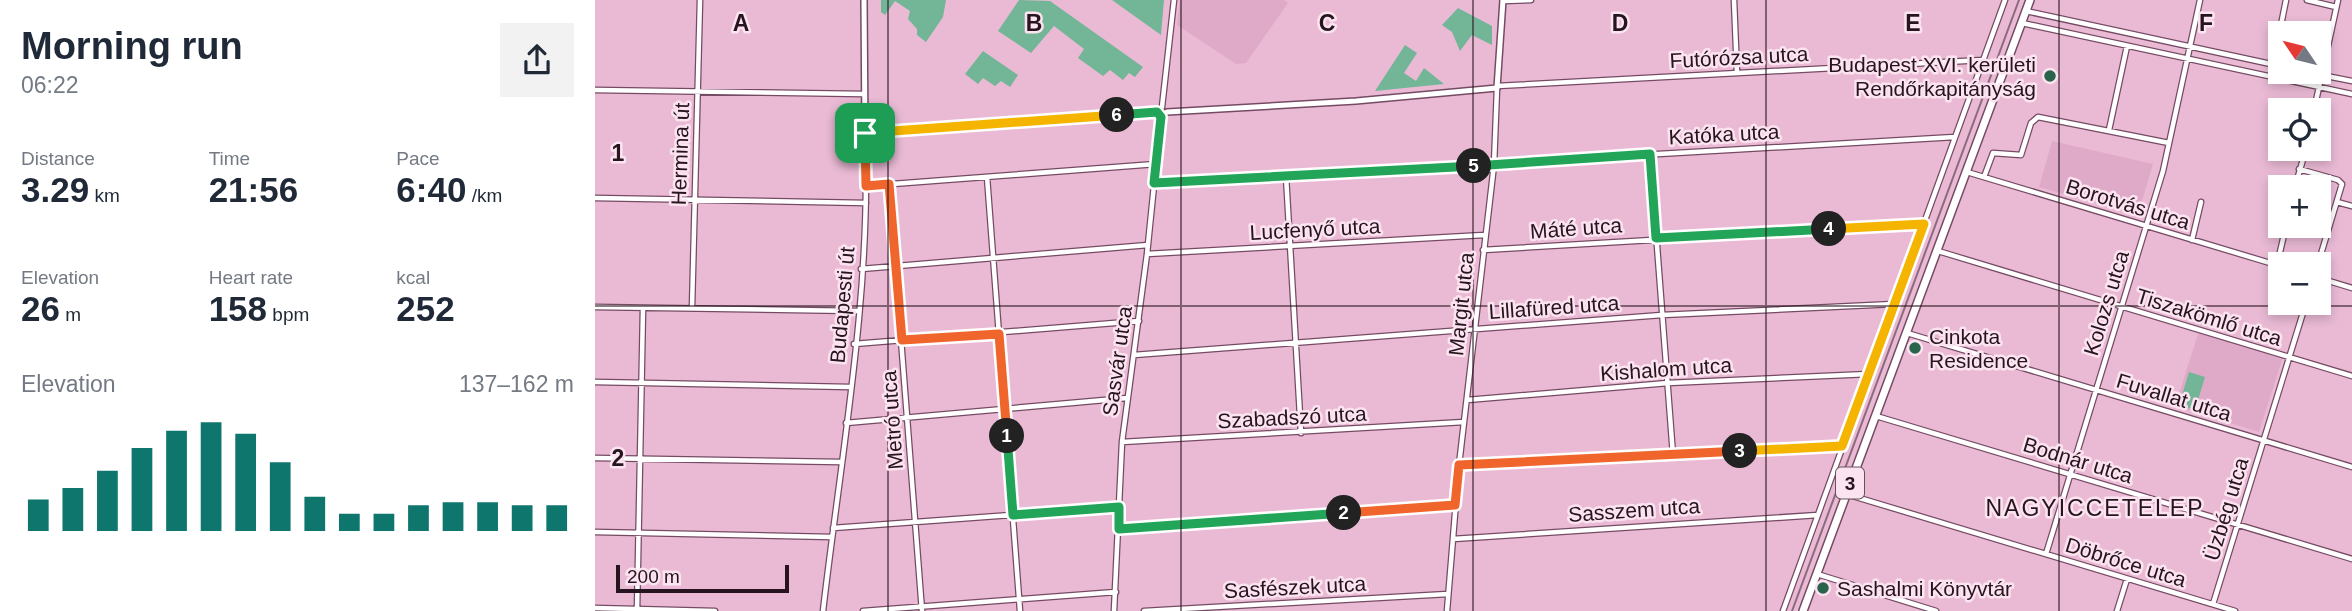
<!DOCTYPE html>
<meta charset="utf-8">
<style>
:root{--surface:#fff;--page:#f2f2f3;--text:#1f2937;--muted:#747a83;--accent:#0f766e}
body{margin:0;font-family:Arial,sans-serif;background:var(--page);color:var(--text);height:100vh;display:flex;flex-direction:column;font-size:26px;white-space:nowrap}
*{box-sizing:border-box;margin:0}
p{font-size:23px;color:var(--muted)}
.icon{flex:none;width:38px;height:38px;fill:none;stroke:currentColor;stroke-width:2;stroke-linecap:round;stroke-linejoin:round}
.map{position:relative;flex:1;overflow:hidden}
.panel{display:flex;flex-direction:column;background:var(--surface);width:595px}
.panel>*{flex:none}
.needle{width:46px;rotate:305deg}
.controls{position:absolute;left:1673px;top:21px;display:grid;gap:14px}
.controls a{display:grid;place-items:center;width:63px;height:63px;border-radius:0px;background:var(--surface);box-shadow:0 4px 10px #0003;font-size:35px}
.scale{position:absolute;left:21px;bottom:18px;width:173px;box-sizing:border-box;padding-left:7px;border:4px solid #26141e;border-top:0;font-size:19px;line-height:24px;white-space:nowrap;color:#26141e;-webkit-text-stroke:5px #fce3f0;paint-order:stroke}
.pin{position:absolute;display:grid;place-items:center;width:60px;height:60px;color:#fff;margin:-30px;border-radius:14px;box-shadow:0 4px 10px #0006}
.km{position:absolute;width:35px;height:35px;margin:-18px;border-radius:50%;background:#222;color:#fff;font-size:19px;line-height:35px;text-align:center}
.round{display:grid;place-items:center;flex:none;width:74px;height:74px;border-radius:0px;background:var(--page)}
.headline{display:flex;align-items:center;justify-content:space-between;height:119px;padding:0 21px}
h1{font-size:38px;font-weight:700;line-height:52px}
.stats{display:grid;grid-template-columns:repeat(3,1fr);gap:10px;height:119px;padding:7px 21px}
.stats div{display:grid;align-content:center}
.stats b{font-size:35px;font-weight:700}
.stats small{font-size:19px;font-weight:400}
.stats p{font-size:19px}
.chart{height:196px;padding:14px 21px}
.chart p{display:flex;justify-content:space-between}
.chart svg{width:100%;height:126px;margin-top:7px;stroke:var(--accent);stroke-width:6}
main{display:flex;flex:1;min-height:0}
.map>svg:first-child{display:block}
.built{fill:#dfaac8}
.green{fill:#73b597}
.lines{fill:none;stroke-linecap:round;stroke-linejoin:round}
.minor-casing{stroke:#754b63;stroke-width:7}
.tertiary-casing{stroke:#754b63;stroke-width:8}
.primary-casing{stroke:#754b63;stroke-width:10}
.minor{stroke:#fff;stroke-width:4.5}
.tertiary{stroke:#fff;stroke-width:5}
.primary{stroke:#fff;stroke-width:7}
.tram{stroke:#8d6b7e;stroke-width:2}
.split-1-casing{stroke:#fff;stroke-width:14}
.split-2-casing{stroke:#fff;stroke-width:14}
.split-3-casing{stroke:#fff;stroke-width:14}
.split-4-casing{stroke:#fff;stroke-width:14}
.split-5-casing{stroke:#fff;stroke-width:14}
.split-6-casing{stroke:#fff;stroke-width:14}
.split-7-casing{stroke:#fff;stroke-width:14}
.split-1{stroke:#f0652b;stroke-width:9}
.split-2{stroke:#22a559;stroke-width:9}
.split-3{stroke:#f0652b;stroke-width:9}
.split-4{stroke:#f5b400;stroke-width:9}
.split-5{stroke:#22a559;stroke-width:9}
.split-6{stroke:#22a559;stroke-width:9}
.split-7{stroke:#f5b400;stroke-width:9}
.grid{fill:none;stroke:#26141e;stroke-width:2;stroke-opacity:0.55}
.poi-dot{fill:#2a634c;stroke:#fce3f0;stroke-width:2.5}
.labels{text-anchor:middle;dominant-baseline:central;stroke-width:5;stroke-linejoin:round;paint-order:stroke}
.shield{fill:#fce3f0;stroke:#66525d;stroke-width:2}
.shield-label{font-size:19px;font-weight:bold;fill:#26141e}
.street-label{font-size:21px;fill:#26141e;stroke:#fce3f0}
.poi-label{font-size:21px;fill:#26141e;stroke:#fce3f0;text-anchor:start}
.neighbourhood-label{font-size:23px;letter-spacing:2px;fill:#26141e;stroke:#fce3f0}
.grid-label{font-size:23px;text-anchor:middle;font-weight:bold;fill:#26141e;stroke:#fce3f0;stroke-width:5;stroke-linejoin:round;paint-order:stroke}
</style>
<main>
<section class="panel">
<div class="headline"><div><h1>Morning run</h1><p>06:22</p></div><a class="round"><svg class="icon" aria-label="share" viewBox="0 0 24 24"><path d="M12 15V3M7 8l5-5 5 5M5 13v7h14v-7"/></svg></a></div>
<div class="stats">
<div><p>Distance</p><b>3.29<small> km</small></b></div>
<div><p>Time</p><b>21:56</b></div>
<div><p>Pace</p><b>6:40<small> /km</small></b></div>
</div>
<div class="stats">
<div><p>Elevation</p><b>26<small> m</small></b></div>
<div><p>Heart rate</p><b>158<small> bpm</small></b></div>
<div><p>kcal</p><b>252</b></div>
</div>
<div class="chart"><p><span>Elevation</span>137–162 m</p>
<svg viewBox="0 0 160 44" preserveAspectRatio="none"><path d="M5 44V33M15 44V29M25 44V23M35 44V15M45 44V9M55 44V6M65 44V10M75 44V20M85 44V32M95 44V38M105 44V38M115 44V35M125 44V34M135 44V34M145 44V35M155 44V35"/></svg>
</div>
</section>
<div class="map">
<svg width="1757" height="611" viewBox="0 0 1757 611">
<rect width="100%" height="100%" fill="#eabad5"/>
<path class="built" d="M585,0h104l4,3 -42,60 -10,1 -59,-39z
M1457,141l101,23 -14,47 -4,3 -96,-27z
M1604,331l84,26 -24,75 -84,-26z"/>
<path class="green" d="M286,0h65l-3,17 -17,25 -9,-7v-6l-9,-10 2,-8 -15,-10 -10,14 -4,-3z
M424,0l31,1 93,66 -8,10 -6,-4 -6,7 -13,-10 -7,6 -25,-18 6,-9 -30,-23 -23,27 -33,-22z
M517,0h52l-3,35z
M863,8l34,18v19l-20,-10 -12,16 -8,-19 -10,-7z
M810,45l12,8 -13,20 12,8 8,-13 20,16 -69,7z
M388,51l35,24 -8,12 -9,-6 -6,5 -12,-8 -5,6 -13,-10z
M1594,372l16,5 -10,33 -16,-5z"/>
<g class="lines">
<defs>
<path id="minor" d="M1139,0l3,73
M1712,0l29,7
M908,1l28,-1
M1431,11l254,55
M1427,23l330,71
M1678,65l13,-65
M1711,72l46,9
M902,86l486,-26
M0,90l269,4
M567,107l12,-107
M1719,110l24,-110
M1514,130l18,-84
M1055,154l23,301
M1704,169l39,11 4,4 -24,80
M1372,172l313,94
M691,176l15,257
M392,177l33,434
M1389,177l9,-24 28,2 10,-32 7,-6 131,26
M559,183l801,-46
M294,184l33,427
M271,186l290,-22
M1700,187l11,-38
M0,198l271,5
M1742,202l15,4
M1597,240l9,-38
M888,250l441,-26
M1343,251l414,125
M552,254l337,-19
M1682,265l9,-39
M266,269l287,-24
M1724,278l33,10
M0,307l262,4
M97,308l8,-308
M1312,333l445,134
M259,344l285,-23
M539,355l528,-40 232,-11
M0,382l255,5
M872,400l201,-17 201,-9
M1281,416l476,143
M251,423l281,-25
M527,442l342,-20
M0,458l246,4
M864,465l383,-19
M1251,494l389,117
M238,528l286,-21
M524,529l337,-24
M0,532l237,5
M858,539l365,-24
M1451,554l117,-383 37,-171
M1222,574l119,37
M1618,604l93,-301
M0,608l120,3
M42,611l6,-303
M228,611c18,-155 49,-322 42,-478
M268,611l253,-19
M519,611l8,-169 25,-188 14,-137
M549,611l304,-17
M852,611l12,-146 35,-300 3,-77
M1188,611l222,-611
M1522,611l10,-32"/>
<path id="tertiary" d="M269,0l1,133 292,-21
M572,112l189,-11 141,-13 6,-88"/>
<path id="primary" d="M1208,611l227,-611"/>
</defs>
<use href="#minor" class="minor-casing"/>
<use href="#tertiary" class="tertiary-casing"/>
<use href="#primary" class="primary-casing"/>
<use href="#minor" class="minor"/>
<use href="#tertiary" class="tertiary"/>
<use href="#primary" class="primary"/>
<path class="tram" d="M1197,611l227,-611"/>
</g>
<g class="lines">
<defs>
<path id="split-1" d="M270,133l1,53 23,-2 13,156 97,-6 8,102"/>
<path id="split-2" d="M412,436l6,79 106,-8v22l225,-16"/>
<path id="split-3" d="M749,513l111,-8 4,-40 281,-14"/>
<path id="split-4" d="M1145,451l102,-5 82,-222 -95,5"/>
<path id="split-5" d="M879,166l176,-12 6,84 173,-9"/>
<path id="split-6" d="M522,115l40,-3 4,5 -7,66 320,-17"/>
<path id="split-7" d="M270,133l252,-18"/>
</defs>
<use href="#split-1" class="split-1-casing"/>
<use href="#split-2" class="split-2-casing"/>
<use href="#split-3" class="split-3-casing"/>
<use href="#split-4" class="split-4-casing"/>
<use href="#split-5" class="split-5-casing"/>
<use href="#split-6" class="split-6-casing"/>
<use href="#split-7" class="split-7-casing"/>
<use href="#split-1" class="split-1"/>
<use href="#split-2" class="split-2"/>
<use href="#split-3" class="split-3"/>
<use href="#split-4" class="split-4"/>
<use href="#split-5" class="split-5"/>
<use href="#split-6" class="split-6"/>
<use href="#split-7" class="split-7"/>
</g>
<path class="grid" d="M293,0v611M586,0v611M878,0v611M1171,0v611M1464,0v611M0,306h1757"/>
<g class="poi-dot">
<circle cx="1455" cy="76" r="7"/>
<circle cx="1320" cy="348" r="7"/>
<circle cx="1228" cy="588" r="7"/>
</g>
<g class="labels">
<rect class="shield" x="1241" y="467.5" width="28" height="31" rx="5"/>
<g class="shield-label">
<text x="1255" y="483">3</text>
</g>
<g class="street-label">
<text transform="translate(1144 57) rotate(-3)">Futórózsa utca</text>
<text transform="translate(1129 134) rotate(-3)">Katóka utca</text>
<text transform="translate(85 154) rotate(-88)">Hermina út</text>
<text transform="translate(1533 204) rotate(17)">Borotvás utca</text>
<text transform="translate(981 228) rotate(-4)">Máté utca</text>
<text transform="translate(720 229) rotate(-3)">Lucfenyő utca</text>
<text transform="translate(1511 303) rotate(-73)">Kolozs utca</text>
<text transform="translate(866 304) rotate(-84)">Margit utca</text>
<text transform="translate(247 305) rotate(-85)">Budapesti út</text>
<text transform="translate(959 307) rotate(-4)">Lillafüred utca</text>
<text transform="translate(1614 317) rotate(17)">Tiszakömlő utca</text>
<text transform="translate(522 361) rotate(-82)">Sasvár utca</text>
<text transform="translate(1071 369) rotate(-4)">Kishalom utca</text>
<text transform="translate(1579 397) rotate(17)">Fuvallat utca</text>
<text transform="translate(697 417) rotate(-3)">Szabadszó utca</text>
<text transform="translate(297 420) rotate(-94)">Metró utca</text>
<text transform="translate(1483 460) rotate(17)">Bodnár utca</text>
<text transform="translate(1631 509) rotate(-73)">Üzbég utca</text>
<text transform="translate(1039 510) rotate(-4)">Sasszem utca</text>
<text transform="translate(1531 562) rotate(17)">Döbrőce utca</text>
<text transform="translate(700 587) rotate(-3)">Sasfészek utca</text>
</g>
<g class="poi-label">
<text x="1441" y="64" text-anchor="end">Budapest XVI. kerületi<tspan x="1441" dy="24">Rendőrkapitányság</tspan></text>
<text x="1334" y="336">Cinkota<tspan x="1334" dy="24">Residence</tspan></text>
<text x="1242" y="588">Sashalmi Könyvtár</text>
</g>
<g class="neighbourhood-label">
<text x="1500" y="508">NAGYICCETELEP</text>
</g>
</g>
<g class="grid-label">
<text x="146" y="31">A</text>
<text x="439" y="31">B</text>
<text x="732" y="31">C</text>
<text x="1025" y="31">D</text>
<text x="1318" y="31">E</text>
<text x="1611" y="31">F</text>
<text x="23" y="161">1</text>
<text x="23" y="466">2</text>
</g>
</svg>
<div class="controls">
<a><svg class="needle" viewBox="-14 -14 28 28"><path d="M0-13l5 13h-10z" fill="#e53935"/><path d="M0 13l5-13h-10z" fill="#747a83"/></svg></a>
<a><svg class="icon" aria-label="locate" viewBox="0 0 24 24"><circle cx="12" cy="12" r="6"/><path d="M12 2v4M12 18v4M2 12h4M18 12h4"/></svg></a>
<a>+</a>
<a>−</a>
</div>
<div class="scale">200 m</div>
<div class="pin" style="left:270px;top:133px;background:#1e9e55"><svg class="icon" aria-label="arrive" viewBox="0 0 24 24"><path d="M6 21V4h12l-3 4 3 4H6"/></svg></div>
<b class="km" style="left:412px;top:436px">1</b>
<b class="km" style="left:749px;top:513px">2</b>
<b class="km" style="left:1145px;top:451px">3</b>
<b class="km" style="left:1234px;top:229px">4</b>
<b class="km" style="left:879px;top:166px">5</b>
<b class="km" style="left:522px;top:115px">6</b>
</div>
</main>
